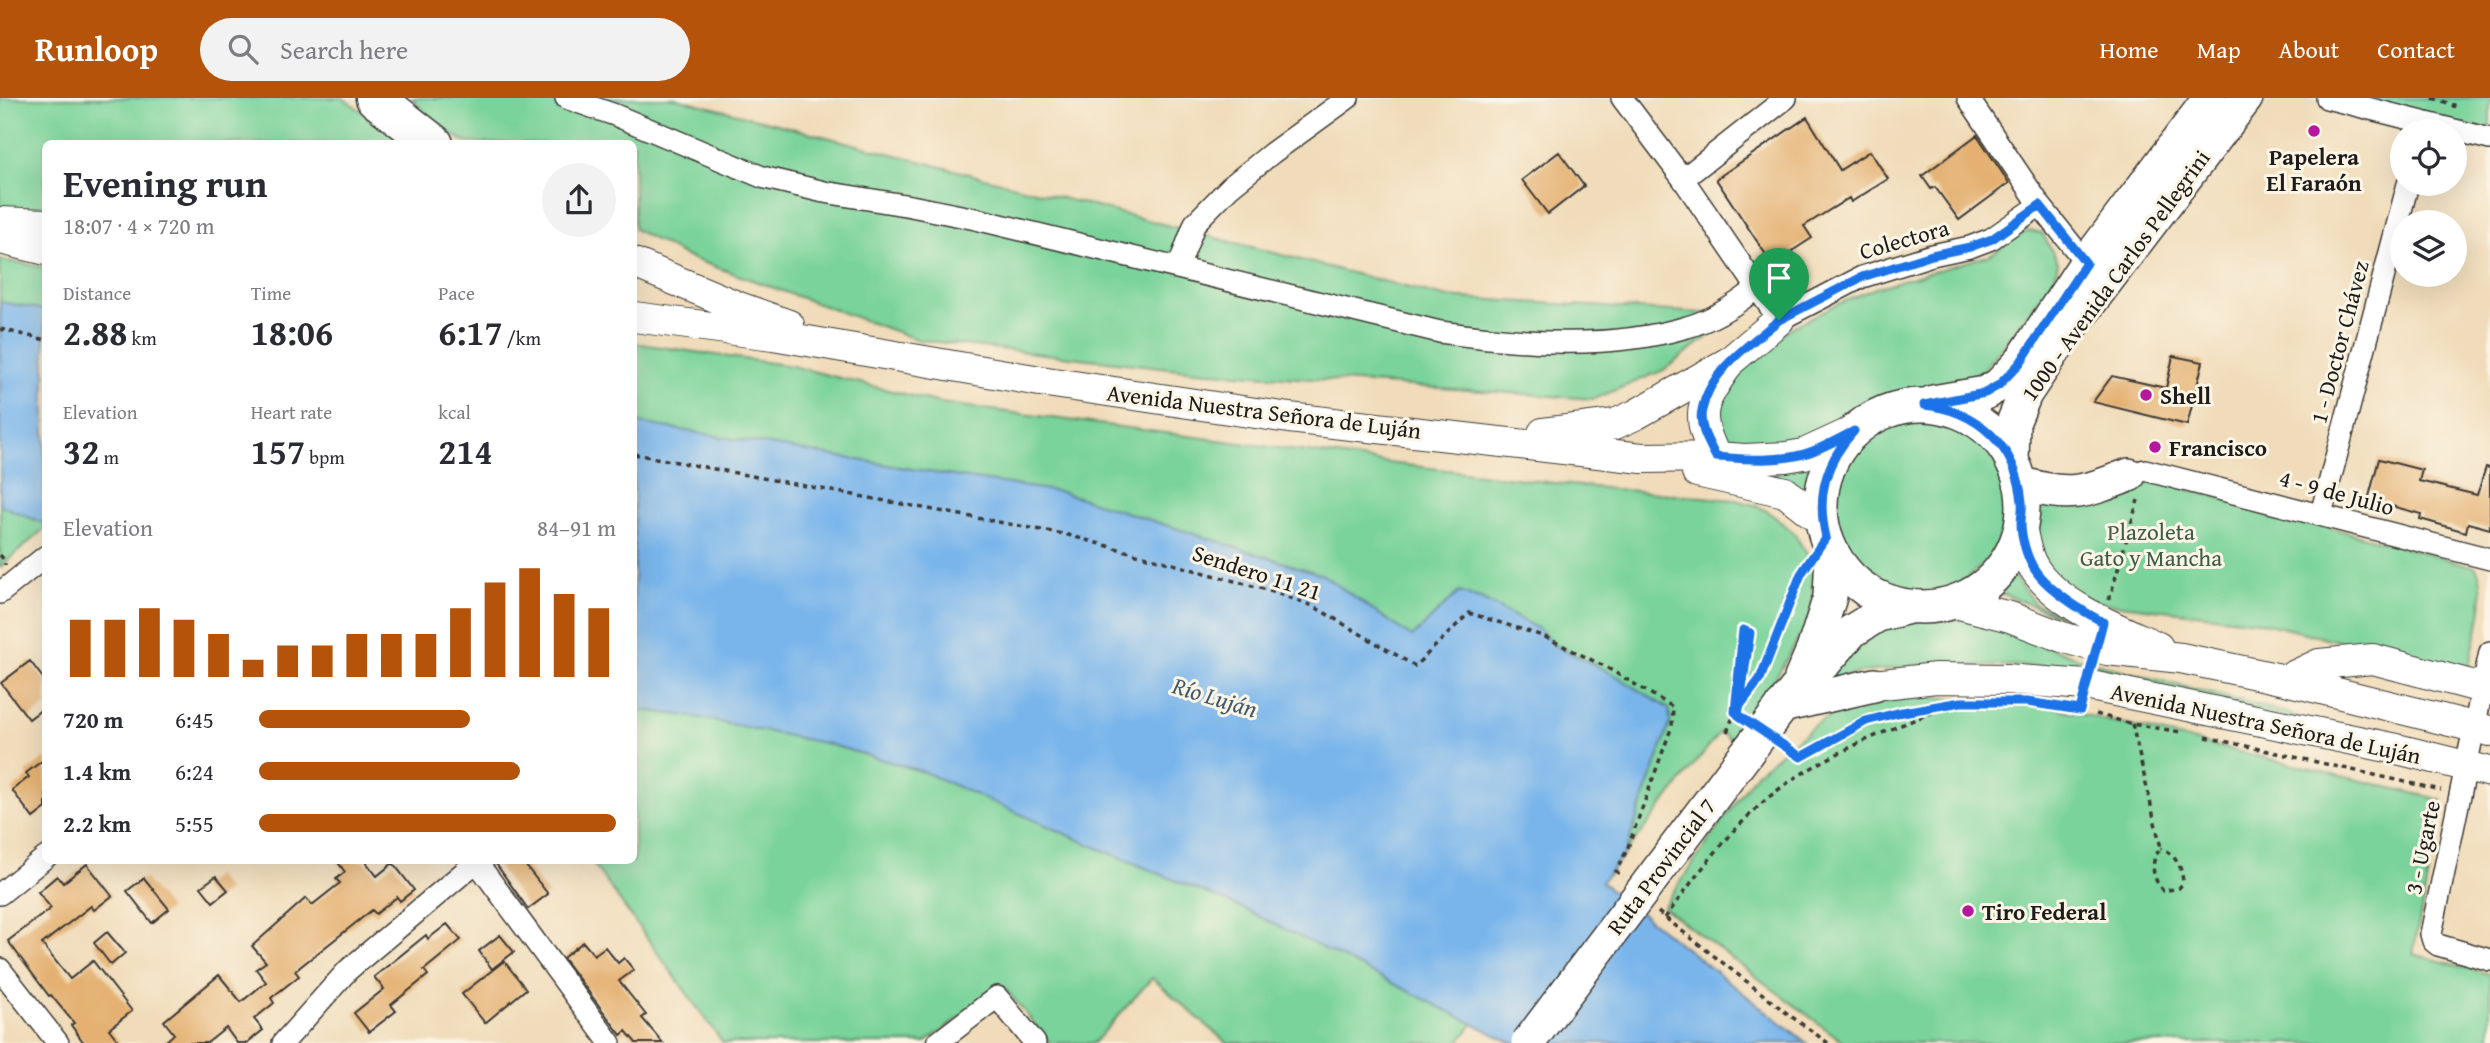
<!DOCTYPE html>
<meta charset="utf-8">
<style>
:root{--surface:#fff;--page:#f2f2f3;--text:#2b2b33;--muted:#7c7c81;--accent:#b45309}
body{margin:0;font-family:"Gentium Book Plus",serif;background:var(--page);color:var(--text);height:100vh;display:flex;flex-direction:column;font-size:26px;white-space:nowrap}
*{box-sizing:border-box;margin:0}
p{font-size:23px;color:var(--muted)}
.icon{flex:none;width:38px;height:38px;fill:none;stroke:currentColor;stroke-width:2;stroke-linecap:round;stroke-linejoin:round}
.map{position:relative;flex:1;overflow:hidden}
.sheet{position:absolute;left:42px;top:42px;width:595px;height:724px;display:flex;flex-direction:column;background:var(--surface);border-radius:10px;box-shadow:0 7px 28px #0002}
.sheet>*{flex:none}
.buttons{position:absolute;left:2390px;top:21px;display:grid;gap:14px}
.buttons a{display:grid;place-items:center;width:77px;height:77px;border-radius:50%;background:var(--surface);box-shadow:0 7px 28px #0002;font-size:35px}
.pin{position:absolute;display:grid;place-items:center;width:60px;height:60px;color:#fff;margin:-72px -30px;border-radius:50% 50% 50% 0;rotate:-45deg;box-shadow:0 0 7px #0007}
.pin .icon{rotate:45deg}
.round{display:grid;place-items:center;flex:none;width:74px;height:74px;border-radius:37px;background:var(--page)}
.headline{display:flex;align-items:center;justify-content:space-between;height:119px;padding:0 21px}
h1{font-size:38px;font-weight:600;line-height:52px}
.stats{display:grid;grid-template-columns:repeat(3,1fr);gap:10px;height:119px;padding:7px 21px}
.stats div{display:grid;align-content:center}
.stats b{font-size:35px;font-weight:600}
.stats small{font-size:19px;font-weight:400}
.stats p{font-size:19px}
.chart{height:196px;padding:14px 21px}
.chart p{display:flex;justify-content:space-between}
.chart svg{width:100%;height:126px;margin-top:7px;stroke:var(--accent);stroke-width:6}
ul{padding:0 21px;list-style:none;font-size:23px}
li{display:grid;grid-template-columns:112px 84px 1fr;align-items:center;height:52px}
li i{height:18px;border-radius:9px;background:var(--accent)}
header{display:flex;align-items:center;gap:42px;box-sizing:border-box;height:98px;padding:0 35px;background:var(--accent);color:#fff}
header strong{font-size:33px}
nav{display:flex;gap:38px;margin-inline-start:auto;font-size:24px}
.search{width:490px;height:63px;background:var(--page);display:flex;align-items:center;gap:18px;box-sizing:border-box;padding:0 24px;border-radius:38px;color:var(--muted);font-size:26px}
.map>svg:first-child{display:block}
.green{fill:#79d39a;stroke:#4a785b;stroke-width:2}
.water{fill:#79b5eb;stroke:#4a6884;stroke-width:2}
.building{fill:#e4b172}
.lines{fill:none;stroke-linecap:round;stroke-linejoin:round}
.street-casing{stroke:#3c3934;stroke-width:24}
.secondary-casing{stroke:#3c3934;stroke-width:32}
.primary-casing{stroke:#3c3934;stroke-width:36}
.highway-casing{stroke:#3c3934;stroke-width:41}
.path{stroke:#3c3934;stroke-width:3.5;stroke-dasharray:5 5;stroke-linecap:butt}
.street{stroke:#fff;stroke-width:21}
.secondary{stroke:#fff;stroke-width:30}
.primary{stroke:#fff;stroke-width:33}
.highway{stroke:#fff;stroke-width:38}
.primary-bridge-casing{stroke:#3c3934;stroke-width:36;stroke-linecap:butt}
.path-bridge{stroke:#3c3934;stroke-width:3.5;stroke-dasharray:5 5;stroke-linecap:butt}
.primary-bridge{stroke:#fff;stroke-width:33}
.route-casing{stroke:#fff;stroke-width:14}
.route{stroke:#1a73e8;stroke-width:9}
.poi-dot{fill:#b5179e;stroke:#fcf5e5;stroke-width:2.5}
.labels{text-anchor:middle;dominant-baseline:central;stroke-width:6;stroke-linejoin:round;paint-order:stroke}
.poi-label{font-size:23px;font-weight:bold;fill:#1c1c1c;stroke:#fcf5e5;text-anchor:start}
.street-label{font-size:23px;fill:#1c1c1c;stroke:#fcf5e5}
.park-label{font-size:23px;fill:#3d5c48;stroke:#fcf5e5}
.water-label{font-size:24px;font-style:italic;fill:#41596f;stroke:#fcf5e5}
</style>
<header>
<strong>Runloop</strong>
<div class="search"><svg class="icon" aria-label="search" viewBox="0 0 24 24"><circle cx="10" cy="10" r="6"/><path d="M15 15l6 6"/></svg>Search here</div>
<nav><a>Home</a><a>Map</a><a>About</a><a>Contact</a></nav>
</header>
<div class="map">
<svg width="2490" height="945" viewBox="0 0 2490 945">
<rect width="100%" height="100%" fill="#fcf5e5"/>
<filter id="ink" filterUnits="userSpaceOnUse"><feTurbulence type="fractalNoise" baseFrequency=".0143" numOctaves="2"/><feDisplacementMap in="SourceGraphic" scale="14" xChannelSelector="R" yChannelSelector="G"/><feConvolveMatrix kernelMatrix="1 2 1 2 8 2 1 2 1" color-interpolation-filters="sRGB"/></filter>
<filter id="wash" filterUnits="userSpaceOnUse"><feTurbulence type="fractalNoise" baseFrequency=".00686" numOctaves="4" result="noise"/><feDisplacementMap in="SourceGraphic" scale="28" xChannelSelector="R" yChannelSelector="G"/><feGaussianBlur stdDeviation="1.57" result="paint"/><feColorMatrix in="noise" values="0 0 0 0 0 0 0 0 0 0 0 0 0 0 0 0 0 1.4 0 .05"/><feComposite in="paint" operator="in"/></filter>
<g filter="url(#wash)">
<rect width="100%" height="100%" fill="#f0dcba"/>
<path class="green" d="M0,0h343l64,45 -361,1 -1,73 -45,-4z
M412,0h264l768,199 292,18 -72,55 -70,29 -398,-28 -277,-31 -234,-84 -51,-27v-85l-166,-1 -33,-17z
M2348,0h142v38z
M2029,133l13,2 16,29 -3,17 -72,91c-35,26 -72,14 -108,29 -24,10 -48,38 -69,43 -22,5 -57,3 -81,5l-17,-42 9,-16 73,-61 41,-21 44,-19 112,-32c15,-7 27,-21 42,-25z
M0,162l45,7v96l-45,-16z
M634,245l158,23 148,37 457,61 174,21 164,15 23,6 12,7 23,19 19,30v46l-6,18 -32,55 -43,59 -11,-8 -112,143 -75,-77 -899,-232z
M1828 406a89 89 0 1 1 178 0a89 89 0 1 1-178 0Z
M0,364l46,18 -1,48 -45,39z
M1811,367l-3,25c-12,-1 -26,-13 -38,-18z
M2151,381l325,88c14,26 -1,70 -7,99l-5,4h-6l-203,-49 -160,-19 -41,-21 -25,-55v-32z
M2010,473l24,32 64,28 -106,-41z
M1942,520c55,1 92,26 143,42 67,20 135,35 202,53l28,12 -213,-52 -70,-7 -112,-1 -62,8 -44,12 74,-64z
M634,588l176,26 699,268 -51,63h-231l-75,-65 -58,65h-44l-47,-57 -78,57h-202l-132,-182h43z
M1912,599l110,3 420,100 -29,154 77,20v69h-645l-182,-136 93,-134 61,-50 33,-16z"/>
<path class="water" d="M0,204l45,8v214l-45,-19z
M634,324l313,53 115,17 261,83 89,62 47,-45 24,8 56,29 15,16 61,30 54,34 1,14 -45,130 -24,29 206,161h-295l-268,-134 -151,-63 -169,-74 -96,-28 -133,-27 -61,-8z"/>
<g id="blocks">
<path class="building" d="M1807,19l33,53 30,-19 18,28 -37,23 -2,-4 -45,28 8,12 -20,13 2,4 -20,12 -58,-88z
M1977,37l32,48 -50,37 -24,-33 -4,2 -9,-13z
M1559,54l25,34 -36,28 -26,-34z
M2173,258l30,6 -16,63 -94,-23 19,-26 54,12z
M2379,361l43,11 -3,11 58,14 9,-28 4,1v61l-22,-6 -2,9 -46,-13 1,-5 -33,-9 -1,5 -20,-6z
M30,563l16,21v24l-17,13 -28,-36z
M46,660v50l-13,10 -21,-28 17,-13 -3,-4z
M337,763h28l12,15 16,-13 21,27 -14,11 -3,-4 -21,17 -4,-4 -77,61 4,5 -28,22 3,5 -20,16 9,11 -16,13h-10l-11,-15 -19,15h-43l10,-9 -10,-13 55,-46 22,27 25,-20 -10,-13 10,-7 -14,-16 54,-48 6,7 28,-22 -4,-4 9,-7z
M494,763h28l26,33 -20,15z
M87,766l25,32 -18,14 -3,-4 -49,38 28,35 23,-18 39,50 -23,18 11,14h-36l-13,-18 3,-2 -23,-28 -2,1 -41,-55 43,-33 -13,-16 19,-16 6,7z
M216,778l12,14 -15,12 -12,-15z
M144,780l25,31 -17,14 -25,-32z
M447,826l14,16 -37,30 4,5 -37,30 5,6 -27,21 -15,-19 30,-24 -10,-12 52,-42 2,4z
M107,834l18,21 -14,12 -17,-22z
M500,837l14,17 -22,17 -13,-18z
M583,844l11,13 11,-8 13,16 6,-5 10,12 -15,11 27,34 -4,3 21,25h-27l-10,-12 -5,4 -58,-77z
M504,863l22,28 -41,34 -23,-29z"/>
</g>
</g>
<g filter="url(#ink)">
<use href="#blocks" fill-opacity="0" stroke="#3c3934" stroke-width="2"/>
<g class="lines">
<defs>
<path id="street" d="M566,0l49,17 147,62 62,15 87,14 65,13 464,113c78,11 170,18 247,-5 26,-7 50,-23 70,-39
M1622,0l61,81 96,141 83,-43 70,-22 38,-8 21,-8 49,-34
M1968,0l72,107 46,58
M2327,0l163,41
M1683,81l103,-81
M1178,170l17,-45 35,-36 42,-34 76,-55
M2129,377l16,-5 345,89
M2321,416l87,-330
M0,495l46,-37
M2490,554l-59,282 2,7 5,4 52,15
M476,763l134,182
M0,796l46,-37
M0,871l58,74
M283,945l65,-73 128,-108
M937,945l60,-46 38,46"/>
<path id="secondary" d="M0,124l46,2
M0,141l46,11
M634,165l105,44 50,18
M634,219l139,18 267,46 249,37 353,40 74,-1 29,2 41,-2 18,-3 50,-23
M1543,335l72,-9 20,-9 94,-53 50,-42
M1716,359c-22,-43 -15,-53 11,-91
M1697,374l88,20 37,29
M2021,428c3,14 5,30 13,42 24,38 85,61 124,79
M1951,504l59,15 52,20 45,13 74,8 104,22 205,51
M2285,582l34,-16 54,-5 117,31
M1874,587l62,-7 70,1 80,6 311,64 93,23"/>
<path id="primary" d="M1933,304l52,-9 14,-8 21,-22 66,-100 124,-165
M1821 408a101 101 0 1 1 202 0a101 101 0 1 1-202 0Z
M2012,364l1,-39 12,-29 37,-55 184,-241
M2020,385c48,15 63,10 109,-8
M1801,580l12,-28 17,-53 2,-44
M1782,608l92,-21
M1745,657l50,-65 32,-30 25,-29 26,-16 31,-8"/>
<path id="highway" d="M375,0l59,46"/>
</defs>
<use href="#street" class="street-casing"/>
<use href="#secondary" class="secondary-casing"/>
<use href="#primary" class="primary-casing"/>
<use href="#highway" class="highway-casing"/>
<path class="path" d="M2433,0l21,7 -1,3
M0,231l46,11
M634,356l434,81 199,55 46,16 102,60 54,-53 74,23 61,30 69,41 -1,19 -45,124 -11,21 7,6
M0,457l5,6v4
M2109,502l29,-100
M1735,614c21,-27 31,-43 43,-75 8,-22 12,-47 25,-67
M2096,616l36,10 49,8
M2132,626l29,124c-12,13 -9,30 2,43l16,-3 4,-5c-1,-17 -7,-27 -22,-35
M1727,634l8,-20 8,-82
M2206,639l235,53
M1801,659l65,-36 77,-16
M1658,814l130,102 40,29
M1665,820c29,-40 59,-80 96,-114 48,-44 133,-77 194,-100"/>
<use href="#street" class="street"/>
<use href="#secondary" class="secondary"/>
<use href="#primary" class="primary"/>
<use href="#highway" class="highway"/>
<defs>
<path id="primary-bridge" d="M1528,945l217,-288"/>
</defs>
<use href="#primary-bridge" class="primary-bridge-casing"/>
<path class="path-bridge" d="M1743,532l7,3 -11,82 62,42"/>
<use href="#primary-bridge" class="primary-bridge"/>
</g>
</g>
<g class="lines" filter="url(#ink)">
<defs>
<path id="route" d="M1779,222c-29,24 -69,50 -77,90 -4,16 7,33 14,47 28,2 60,5 88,-3 18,-5 34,-15 50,-23 -29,31 -38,65 -28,106l-25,37 -41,105 -25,33 8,-82 7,3 -12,82 63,42 65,-36 31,-8 64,-11h66l53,8 23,-88c-21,-11 -60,-35 -71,-57 -6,-11 -11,-29 -11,-42 0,-7 2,-14 1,-21 -5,-55 -44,-92 -98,-97l61,-12 14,-8 21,-22 66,-100 -46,-58 -48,34 -22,8 -38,8 -70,22 -83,43"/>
</defs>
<use href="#route" class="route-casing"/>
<use href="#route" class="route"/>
</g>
<g class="poi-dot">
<circle cx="2314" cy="33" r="7"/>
<circle cx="2146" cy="297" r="7"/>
<circle cx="2155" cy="349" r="7"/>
<circle cx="1968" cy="813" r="7"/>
</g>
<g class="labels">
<g class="poi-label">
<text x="2314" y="58" text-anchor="middle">Papelera<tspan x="2314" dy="26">El Faraón</tspan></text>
<text x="2160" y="297">Shell</text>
<text x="2169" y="349">Francisco</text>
<text x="1982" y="813">Tiro Federal</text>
</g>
<g class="street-label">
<text transform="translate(1904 141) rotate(-16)">Colectora</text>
<text transform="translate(2115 177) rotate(-54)">1000 - Avenida Carlos Pellegrini</text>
<text transform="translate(2339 244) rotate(-75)">1 - Doctor Chávez</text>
<text transform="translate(1264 313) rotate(7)">Avenida Nuestra Señora de Luján</text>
<text transform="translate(2337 394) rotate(15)">4 - 9 de Julio</text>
<text transform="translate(1257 474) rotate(18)">Sendero 11 21</text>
<text transform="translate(2266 625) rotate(12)">Avenida Nuestra Señora de Luján</text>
<text transform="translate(2422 749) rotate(-78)">3 - Ugarte</text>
<text transform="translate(1661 768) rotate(-53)">Ruta Provincial 7</text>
</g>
<g class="park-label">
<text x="2151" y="433">Plazoleta<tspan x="2151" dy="26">Gato y Mancha</tspan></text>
</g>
<g class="water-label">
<text transform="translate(1215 599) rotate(17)">Río Luján</text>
</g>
</g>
</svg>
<div class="buttons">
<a><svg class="icon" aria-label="locate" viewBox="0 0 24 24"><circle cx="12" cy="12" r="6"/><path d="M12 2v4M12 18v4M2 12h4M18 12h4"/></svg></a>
<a><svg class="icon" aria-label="layers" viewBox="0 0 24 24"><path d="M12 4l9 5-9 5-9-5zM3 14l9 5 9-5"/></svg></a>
</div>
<div class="pin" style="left:1779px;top:222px;background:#1e9e55"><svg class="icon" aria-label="arrive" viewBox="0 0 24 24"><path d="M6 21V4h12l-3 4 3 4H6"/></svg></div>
<section class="sheet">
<div class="headline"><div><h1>Evening run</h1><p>18:07 · 4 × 720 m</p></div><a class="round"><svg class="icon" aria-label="share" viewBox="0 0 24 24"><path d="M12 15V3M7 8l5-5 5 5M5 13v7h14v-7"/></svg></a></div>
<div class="stats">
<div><p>Distance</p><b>2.88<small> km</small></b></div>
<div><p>Time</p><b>18:06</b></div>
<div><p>Pace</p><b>6:17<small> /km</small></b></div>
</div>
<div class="stats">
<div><p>Elevation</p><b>32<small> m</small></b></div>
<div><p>Heart rate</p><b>157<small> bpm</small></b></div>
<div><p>kcal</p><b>214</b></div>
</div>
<div class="chart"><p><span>Elevation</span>84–91 m</p>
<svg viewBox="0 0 160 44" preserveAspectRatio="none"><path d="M5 44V24M15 44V24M25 44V20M35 44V24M45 44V29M55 44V38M65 44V33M75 44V33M85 44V29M95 44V29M105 44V29M115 44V20M125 44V11M135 44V6M145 44V15M155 44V20"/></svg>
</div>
<ul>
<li><b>720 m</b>6:45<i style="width:59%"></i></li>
<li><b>1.4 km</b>6:24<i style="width:73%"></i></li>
<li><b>2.2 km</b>5:55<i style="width:100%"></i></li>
</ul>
</section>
</div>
